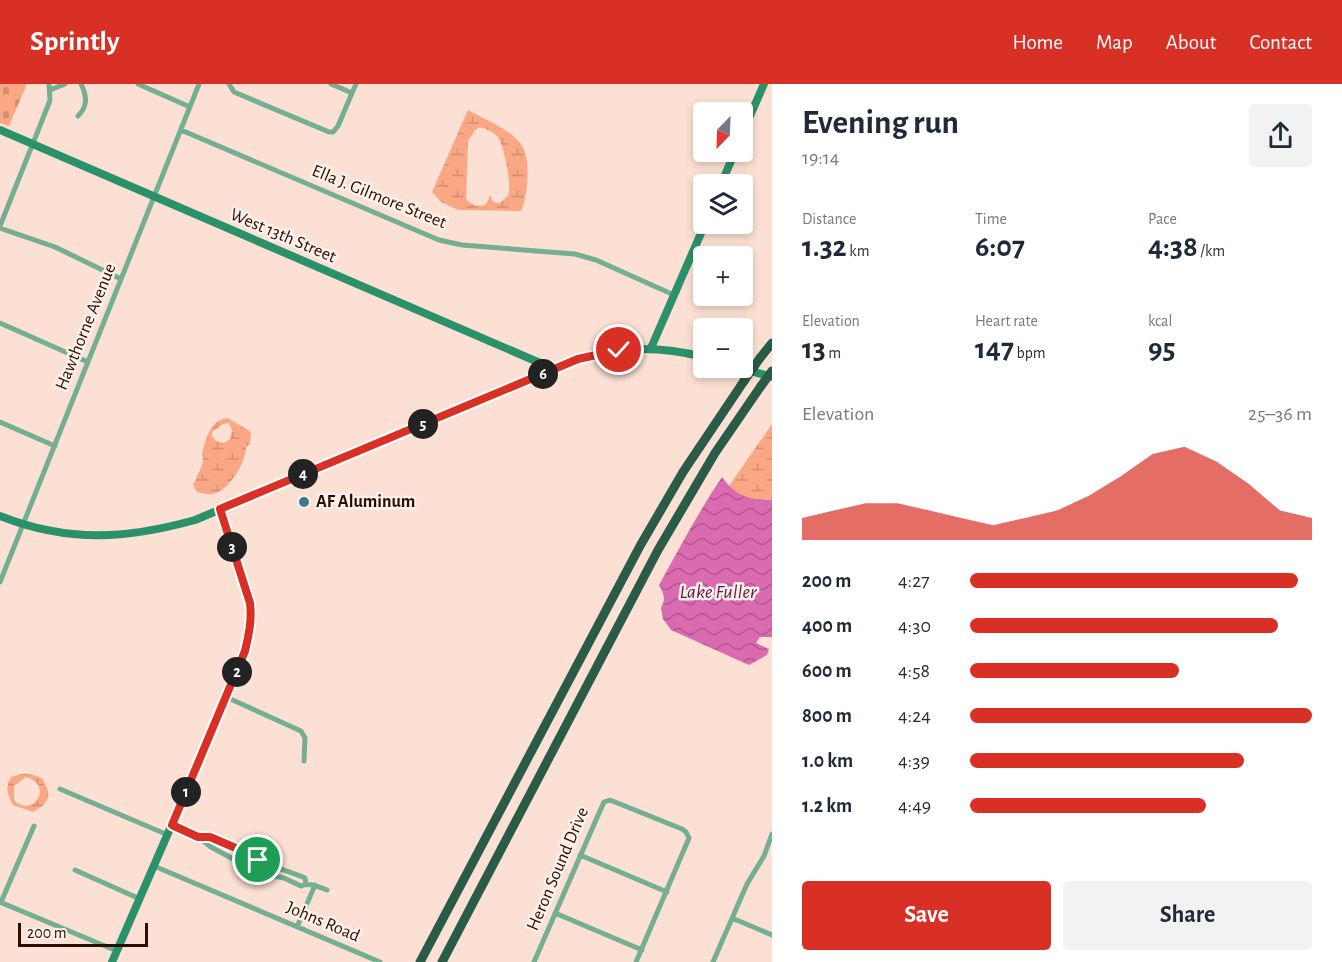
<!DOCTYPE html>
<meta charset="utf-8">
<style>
:root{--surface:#fff;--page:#f2f2f3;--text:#1f2937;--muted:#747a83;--accent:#d93025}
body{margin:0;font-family:"Alegreya Sans",sans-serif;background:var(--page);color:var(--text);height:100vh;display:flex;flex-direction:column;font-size:22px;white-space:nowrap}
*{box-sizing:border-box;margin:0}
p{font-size:20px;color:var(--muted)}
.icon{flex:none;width:33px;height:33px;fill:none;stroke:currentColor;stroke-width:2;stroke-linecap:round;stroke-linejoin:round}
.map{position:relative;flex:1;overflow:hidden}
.panel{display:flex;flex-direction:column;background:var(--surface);width:570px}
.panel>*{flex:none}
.needle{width:39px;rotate:203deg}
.tools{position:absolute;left:693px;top:18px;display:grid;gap:12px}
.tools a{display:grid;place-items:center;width:60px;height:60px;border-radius:6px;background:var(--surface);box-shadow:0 3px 9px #0003;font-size:30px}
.scale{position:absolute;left:18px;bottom:15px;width:130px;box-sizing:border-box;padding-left:6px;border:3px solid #270f05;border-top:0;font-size:16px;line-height:21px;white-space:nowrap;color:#270f05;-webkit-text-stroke:4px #fff0ea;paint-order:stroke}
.pin{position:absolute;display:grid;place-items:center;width:51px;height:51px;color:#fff;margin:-26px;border:3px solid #fff;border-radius:50%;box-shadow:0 2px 6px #0007}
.km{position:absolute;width:30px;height:30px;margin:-15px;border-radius:50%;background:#222;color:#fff;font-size:16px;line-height:30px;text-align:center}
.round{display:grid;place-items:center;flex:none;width:63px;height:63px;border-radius:6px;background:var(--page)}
.head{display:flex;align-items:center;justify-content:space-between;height:102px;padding:0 30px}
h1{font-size:33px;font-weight:700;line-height:45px}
.stats{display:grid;grid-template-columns:repeat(3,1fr);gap:9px;height:102px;padding:6px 30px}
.stats div{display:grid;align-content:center}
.stats b{font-size:30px;font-weight:700}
.stats small{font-size:16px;font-weight:400}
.stats p{font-size:16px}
.chart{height:168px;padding:12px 30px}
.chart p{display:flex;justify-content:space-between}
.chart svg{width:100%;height:108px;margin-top:6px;fill:var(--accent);opacity:.7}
.cta{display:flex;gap:12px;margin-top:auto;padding:12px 30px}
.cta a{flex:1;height:69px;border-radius:6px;background:var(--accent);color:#fff;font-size:24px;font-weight:700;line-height:69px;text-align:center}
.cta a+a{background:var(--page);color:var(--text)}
ul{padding:0 30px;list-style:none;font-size:20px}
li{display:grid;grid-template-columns:96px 72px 1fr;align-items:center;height:45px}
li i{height:15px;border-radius:8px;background:var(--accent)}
header{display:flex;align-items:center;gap:36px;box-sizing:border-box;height:84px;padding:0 30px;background:var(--accent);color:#fff}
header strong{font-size:28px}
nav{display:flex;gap:33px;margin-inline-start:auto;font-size:21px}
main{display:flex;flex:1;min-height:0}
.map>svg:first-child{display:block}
.wetland{fill:url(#wetland-marsh);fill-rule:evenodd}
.cemetery{fill:url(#cemetery-stones)}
.water{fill:url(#water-waves)}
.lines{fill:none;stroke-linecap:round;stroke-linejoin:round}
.street{stroke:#74ae93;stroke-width:5}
.secondary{stroke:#2b916b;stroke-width:8}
.highway{stroke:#295b46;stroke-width:9}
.highway-bridge{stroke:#295b46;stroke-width:9}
.route-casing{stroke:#fff;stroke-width:12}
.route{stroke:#d93025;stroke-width:8}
.poi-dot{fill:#3b798f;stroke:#fff0ea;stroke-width:2}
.labels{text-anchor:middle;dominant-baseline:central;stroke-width:5;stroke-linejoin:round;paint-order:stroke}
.street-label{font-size:18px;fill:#270f05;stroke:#fff0ea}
.poi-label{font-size:18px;font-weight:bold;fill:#270f05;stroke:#fff0ea;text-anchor:start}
.water-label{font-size:20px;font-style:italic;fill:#5d1746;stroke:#fff0ea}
</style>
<header>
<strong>Sprintly</strong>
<nav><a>Home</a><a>Map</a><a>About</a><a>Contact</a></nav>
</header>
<main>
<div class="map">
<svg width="772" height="878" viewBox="0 0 772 878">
<defs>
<pattern id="wetland-marsh" width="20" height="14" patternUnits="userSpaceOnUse" patternTransform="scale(1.5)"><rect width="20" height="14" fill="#f9a784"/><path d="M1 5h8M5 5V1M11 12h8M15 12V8" fill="none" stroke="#d58f70"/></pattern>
<pattern id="cemetery-stones" width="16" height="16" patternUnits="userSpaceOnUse" patternTransform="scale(1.5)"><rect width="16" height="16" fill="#f9a784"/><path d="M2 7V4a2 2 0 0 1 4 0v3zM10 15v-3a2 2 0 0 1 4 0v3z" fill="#d58f70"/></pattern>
<pattern id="water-waves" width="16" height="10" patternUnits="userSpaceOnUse" patternTransform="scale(1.5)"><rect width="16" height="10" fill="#db6bb1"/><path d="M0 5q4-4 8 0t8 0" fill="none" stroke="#b2568e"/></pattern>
</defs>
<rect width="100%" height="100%" fill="#fce0d3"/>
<path class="wetland" d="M468,26c17,10 40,18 52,33 12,14 8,52 1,68l-63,-1 -17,-8 -9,-10zM480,43c6,2 12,4 17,9 7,8 14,47 12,57 -2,5 -5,7 -10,10l-6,-1 -3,-7c0,1 -3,8 -4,9 -6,5 -17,0 -20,-5l2,-58 7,-11z
M228,334l23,14 -1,12 -4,3c0,15 -15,40 -30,46 -5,3 -13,0 -19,-1l-4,-7c4,-10 13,-22 9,-32 5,-16 8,-33 26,-35zM229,339l3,8 -2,8 -6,4 -8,-2 -4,-5v-4l11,-8z
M772,340v76c-15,-1 -33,-1 -43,-14z
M21,690h9l12,4c10,17 9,24 -9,34l-20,-7c-6,-11 -8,-17 -2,-28zM26,693c30,9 5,42 -12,23v-14z"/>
<path class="cemetery" d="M0,0h27l-18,42 -9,-3z"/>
<path class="water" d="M722,393c15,20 25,22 50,23v137h-12l-4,6 13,6 -2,6 -18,10 -78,-35 -8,-11 -2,-11c5,-9 3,-14 -2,-23 20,-36 40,-74 63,-108z"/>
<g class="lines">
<path class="street" d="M138,0l52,23
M229,0l5,8 95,40h4l5,-6 14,-33 -21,-9
M50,6l15,-6
M352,9l4,-9
M78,32c10,-10 9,-20 3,-32
M181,46l258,110 23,5 113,9 21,6 78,35
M0,142l47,-118 3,-8 -1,-16
M0,144l55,19 66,32
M0,239l88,39
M0,338l55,24
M0,498l199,-498
M226,613l75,34 4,7 -1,23
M60,705l108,46
M172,741l26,12 13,10 48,26 25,5 17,8c9,-4 18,1 26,4
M198,753c23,0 41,15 62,24 14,6 30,11 45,17l1,6
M580,771l87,37
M154,782l226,96
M75,786l65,29
M0,818l117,49
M1,818l33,-76
M555,829l87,37
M732,834l40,17
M297,843l18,-42
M534,878l65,-149 5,-11 6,-2 72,29 4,3 3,6 -53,124
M713,878l34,-78 17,-28 8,-22"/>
<path class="secondary" d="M0,46l554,239
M742,50l22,-50
M721,100l14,-32
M651,264l54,-124
M740,284l32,9
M0,432c68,27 127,23 195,4l383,-161c43,-13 82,-13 126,-2
M112,878c30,-69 60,-138 90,-207 18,-43 53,-106 48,-152l-30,-94"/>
<path class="highway" d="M760,274l12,-15
M420,878l220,-416 43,-74 61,-91
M442,878l216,-412 57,-97 46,-67"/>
<path class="highway-bridge" d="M744,297l16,-23
M761,302l11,-15"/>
</g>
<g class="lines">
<defs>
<path id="route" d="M258,776l-20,-11 -28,-12h-12l-26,-12 73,-174c4,-17 7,-31 5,-48l-30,-94 358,-150 41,-9"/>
</defs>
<use href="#route" class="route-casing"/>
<use href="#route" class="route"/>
</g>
<circle class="poi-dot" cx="304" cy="418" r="6"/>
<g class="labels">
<g class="street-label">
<text transform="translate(379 113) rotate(22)">Ella J. Gilmore Street</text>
<text transform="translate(283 152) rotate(23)">West 13th Street</text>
<text transform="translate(86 243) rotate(-68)">Hawthorne Avenue</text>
<text transform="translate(558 785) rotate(-67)">Heron Sound Drive</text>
<text transform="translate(323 838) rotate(23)">Johns Road</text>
</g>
<g class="poi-label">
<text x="316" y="418">AF Aluminum</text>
</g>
<g class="water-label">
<text x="718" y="508">Lake Fuller</text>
</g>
</g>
</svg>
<div class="tools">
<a><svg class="needle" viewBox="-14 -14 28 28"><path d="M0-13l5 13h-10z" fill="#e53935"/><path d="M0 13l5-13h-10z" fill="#747a83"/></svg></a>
<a><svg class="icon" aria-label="layers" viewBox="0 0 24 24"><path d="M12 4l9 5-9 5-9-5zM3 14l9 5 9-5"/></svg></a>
<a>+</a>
<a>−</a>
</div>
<div class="scale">200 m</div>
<div class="pin" style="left:258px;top:776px;background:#1e9e55"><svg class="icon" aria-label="arrive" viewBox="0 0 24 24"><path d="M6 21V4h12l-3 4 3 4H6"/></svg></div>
<div class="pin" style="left:619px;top:266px;background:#d93025"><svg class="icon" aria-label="check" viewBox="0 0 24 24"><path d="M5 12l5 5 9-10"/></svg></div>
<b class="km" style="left:186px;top:708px">1</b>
<b class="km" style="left:237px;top:588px">2</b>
<b class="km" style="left:232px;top:463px">3</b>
<b class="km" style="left:303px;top:390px">4</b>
<b class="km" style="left:423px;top:340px">5</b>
<b class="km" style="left:543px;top:290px">6</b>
</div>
<section class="panel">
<div class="head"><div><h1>Evening run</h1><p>19:14</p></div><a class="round"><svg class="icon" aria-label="share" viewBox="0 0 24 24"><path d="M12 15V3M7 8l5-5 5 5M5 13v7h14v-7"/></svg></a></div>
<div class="stats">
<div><p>Distance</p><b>1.32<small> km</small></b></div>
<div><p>Time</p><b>6:07</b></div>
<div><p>Pace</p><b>4:38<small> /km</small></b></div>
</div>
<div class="stats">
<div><p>Elevation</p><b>13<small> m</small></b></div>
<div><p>Heart rate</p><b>147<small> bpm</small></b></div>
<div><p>kcal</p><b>95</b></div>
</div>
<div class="chart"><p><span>Elevation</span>25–36 m</p>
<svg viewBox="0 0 160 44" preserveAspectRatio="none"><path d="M0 44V35L10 32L20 29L30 29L40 32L50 35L60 38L70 35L80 32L90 26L100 18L110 9L120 6L130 12L140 21L150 32L160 35V44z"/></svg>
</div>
<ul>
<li><b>200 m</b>4:27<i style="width:96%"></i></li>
<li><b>400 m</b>4:30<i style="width:90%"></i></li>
<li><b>600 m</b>4:58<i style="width:61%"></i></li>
<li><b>800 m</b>4:24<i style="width:100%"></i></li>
<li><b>1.0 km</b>4:39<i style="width:80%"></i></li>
<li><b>1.2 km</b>4:49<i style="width:69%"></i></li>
</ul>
<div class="cta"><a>Save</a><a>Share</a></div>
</section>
</main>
